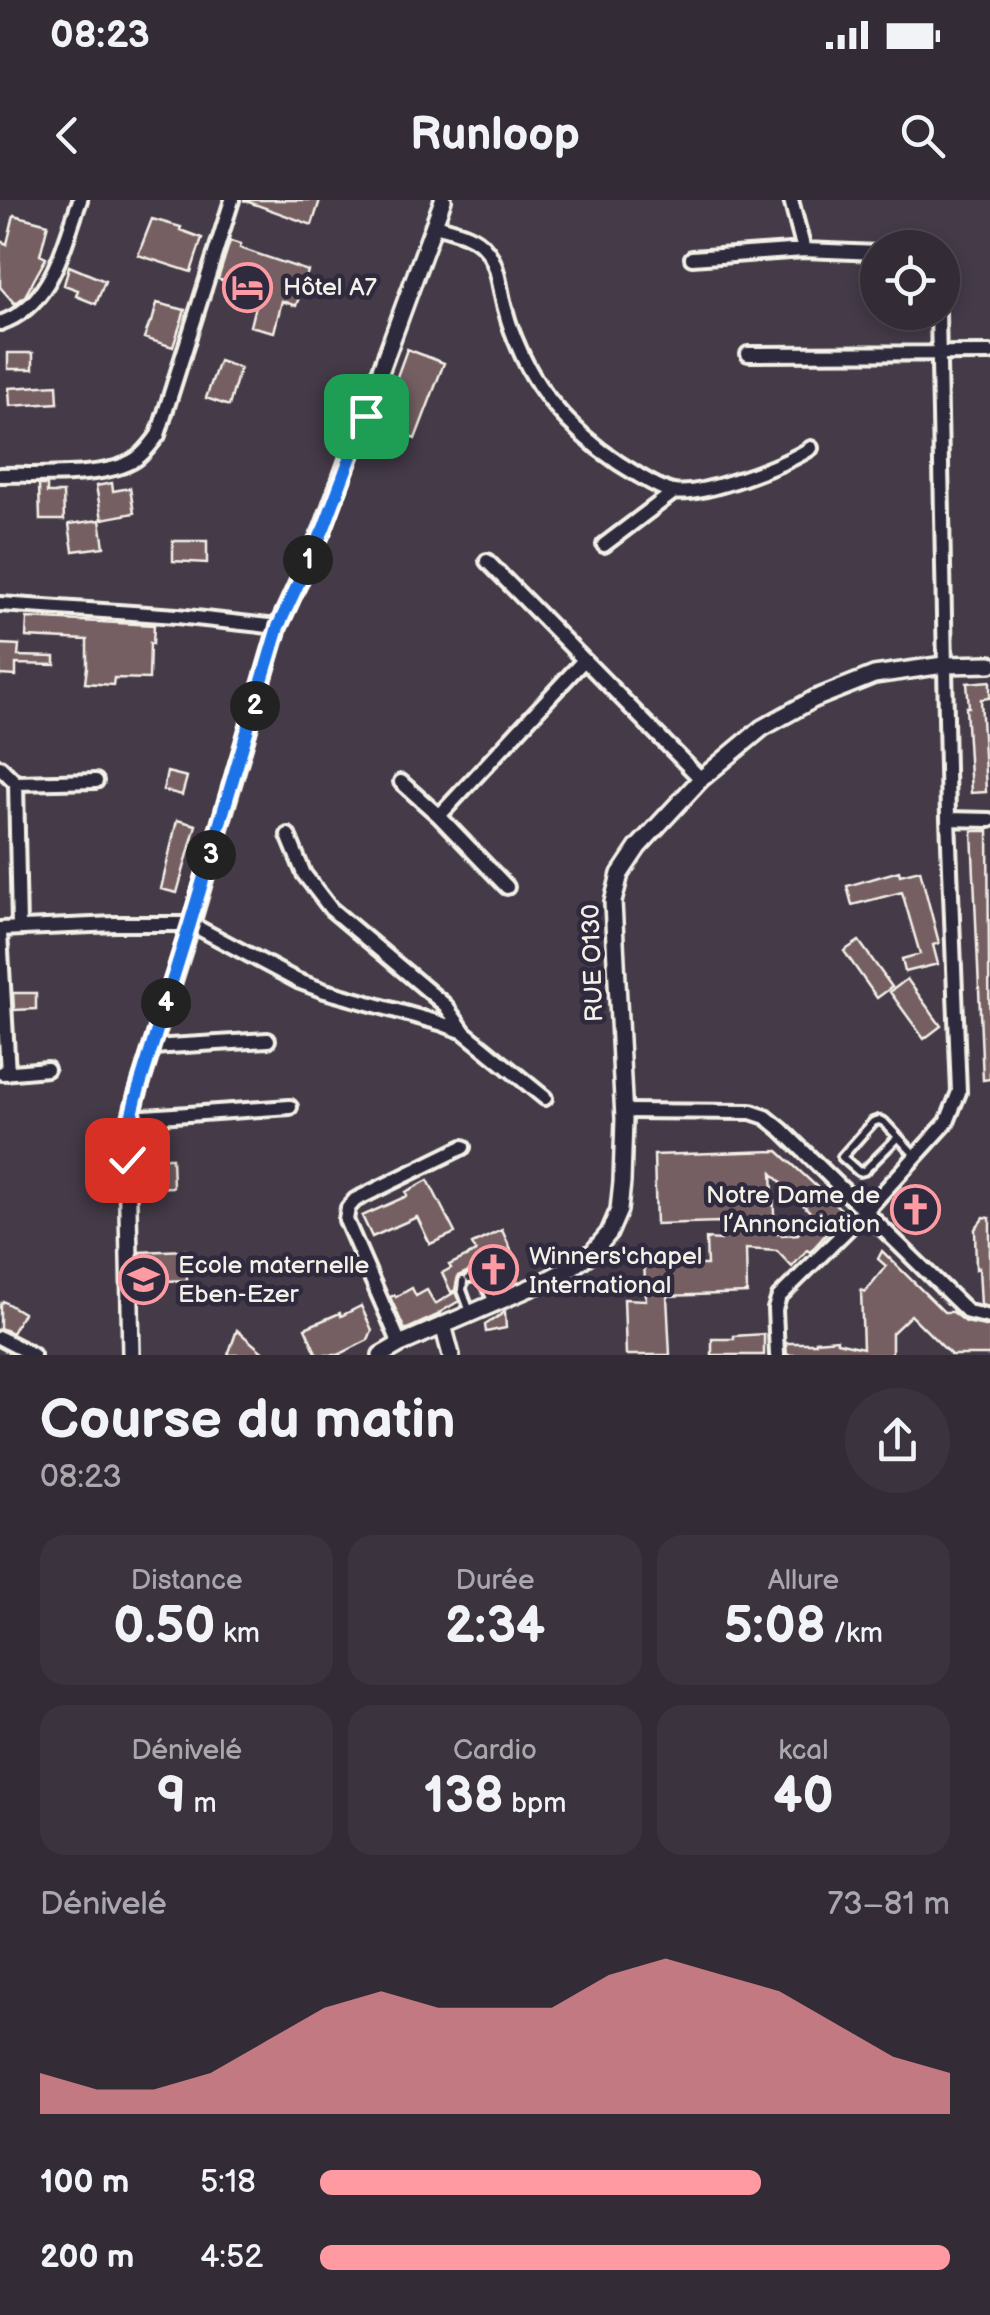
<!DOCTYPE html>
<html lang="fr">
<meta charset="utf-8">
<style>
:root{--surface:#332c36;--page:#3b343e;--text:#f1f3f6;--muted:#a9a7ad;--line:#4e4851;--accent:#ff9aa2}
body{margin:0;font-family:"Balsamiq Sans",sans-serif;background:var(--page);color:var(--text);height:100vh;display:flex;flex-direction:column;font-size:38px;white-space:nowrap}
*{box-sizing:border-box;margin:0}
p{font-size:32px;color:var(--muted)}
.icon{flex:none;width:55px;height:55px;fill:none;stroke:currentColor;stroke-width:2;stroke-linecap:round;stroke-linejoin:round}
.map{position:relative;height:1155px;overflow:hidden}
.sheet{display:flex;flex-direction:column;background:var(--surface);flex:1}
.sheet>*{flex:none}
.controls{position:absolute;left:860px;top:30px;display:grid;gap:20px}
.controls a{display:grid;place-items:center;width:100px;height:100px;border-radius:50%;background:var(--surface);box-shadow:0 5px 15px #0003,0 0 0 2px var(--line);font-size:50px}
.pin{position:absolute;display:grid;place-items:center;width:85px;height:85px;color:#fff;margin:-42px;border-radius:20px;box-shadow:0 5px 15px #0006}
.km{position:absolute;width:50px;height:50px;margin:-25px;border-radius:50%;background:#222;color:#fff;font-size:28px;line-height:50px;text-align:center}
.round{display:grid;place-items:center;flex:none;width:105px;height:105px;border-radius:52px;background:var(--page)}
.headline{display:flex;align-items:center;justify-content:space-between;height:170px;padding:0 40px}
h1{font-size:55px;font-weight:700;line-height:75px}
.stats{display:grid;grid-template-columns:repeat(3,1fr);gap:15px;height:170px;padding:10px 40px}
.stats div{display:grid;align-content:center;border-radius:25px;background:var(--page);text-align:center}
.stats b{font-size:50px;font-weight:700}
.stats small{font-size:28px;font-weight:400}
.stats p{font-size:28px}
.chart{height:280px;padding:20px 40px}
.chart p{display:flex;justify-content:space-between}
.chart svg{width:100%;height:180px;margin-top:10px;fill:var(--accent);opacity:.7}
ul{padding:0 40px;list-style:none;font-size:32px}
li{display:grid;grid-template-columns:160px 120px 1fr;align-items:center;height:75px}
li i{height:25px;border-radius:12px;background:var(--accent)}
.status{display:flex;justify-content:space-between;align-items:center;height:70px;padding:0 50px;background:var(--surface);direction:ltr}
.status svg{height:28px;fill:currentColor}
header{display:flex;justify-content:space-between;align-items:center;height:130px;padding:0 40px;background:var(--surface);font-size:45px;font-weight:700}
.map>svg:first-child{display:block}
.building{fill:#755f62;stroke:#f4f1e8;stroke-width:2.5;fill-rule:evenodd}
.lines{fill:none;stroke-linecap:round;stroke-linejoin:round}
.service-casing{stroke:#f4f1e8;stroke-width:14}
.minor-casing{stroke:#f4f1e8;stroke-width:20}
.tertiary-casing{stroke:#f4f1e8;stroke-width:22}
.service{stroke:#2f2a3d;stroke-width:6}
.minor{stroke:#2f2a3d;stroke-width:12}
.tertiary{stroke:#2f2a3d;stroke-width:15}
.route-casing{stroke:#fff;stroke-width:20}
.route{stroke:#1a73e8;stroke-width:12}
.labels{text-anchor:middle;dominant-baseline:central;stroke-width:9;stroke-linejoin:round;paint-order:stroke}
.poi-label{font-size:25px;fill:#f4f1e8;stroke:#2f2a3d;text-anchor:start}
.street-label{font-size:25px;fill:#f4f1e8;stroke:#2f2a3d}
</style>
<div class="status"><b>08:23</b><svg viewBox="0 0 49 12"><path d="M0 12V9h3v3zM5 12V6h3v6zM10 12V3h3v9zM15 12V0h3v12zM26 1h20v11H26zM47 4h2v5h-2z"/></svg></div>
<header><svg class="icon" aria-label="back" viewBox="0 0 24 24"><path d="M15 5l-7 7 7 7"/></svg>Runloop<svg class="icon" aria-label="search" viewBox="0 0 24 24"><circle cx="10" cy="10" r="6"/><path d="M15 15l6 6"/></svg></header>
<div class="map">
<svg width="990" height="1155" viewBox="0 0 990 1155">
<rect width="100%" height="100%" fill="#443a48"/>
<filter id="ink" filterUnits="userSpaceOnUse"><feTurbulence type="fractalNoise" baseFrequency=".01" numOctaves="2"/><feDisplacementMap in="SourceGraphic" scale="20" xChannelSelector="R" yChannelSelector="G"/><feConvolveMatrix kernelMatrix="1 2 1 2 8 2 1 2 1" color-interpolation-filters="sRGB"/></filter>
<g filter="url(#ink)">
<path class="building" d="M243,0h77l-8,25z
M14,15l34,9 -8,31 6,3 -21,38 -10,8 -15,-17v-46l7,3z
M152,19l29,8 -1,3 22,8 -11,34 -53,-17z
M230,41l11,3 -1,4 68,23 -12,35 -14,-5 -8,31 -24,-6 8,-32 -2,-3 -38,-12z
M69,66l36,15 -9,23 -20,-8 2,-6 -14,-5z
M157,103l28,7 -12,37 -29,-9 6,-16h2z
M407,149l37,14 -29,76 -36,-13z
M8,153h25v16h-25z
M219,161l21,7 -11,38 -23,-8z
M57,185l1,18 -48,3 -1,-18z
M112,283l1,8 17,-3 4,25 -32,6 -6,-33z
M39,285h8v8h16l1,27h-24z
M100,320l4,27 -31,4 -4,-27z
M173,341h34v22l-34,-2z
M27,418l127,7 -1,19 -3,-1 -1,36 -35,-1 -1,7 -28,-2 2,-16v-27l-61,-3z
M0,444l19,1 -1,11 37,1v8l-39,-1v12l-16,-1z
M990,481v17l-9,1 5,93 -15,1 -5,-86h3l-2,-24z
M167,572l20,5 -5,18 -19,-5z
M177,620l19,5 -19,68 -16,-4z
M972,631h16l2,248 -7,1z
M920,670l19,73 -6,2 5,19 -33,8 -3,-13 18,-5 -18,-62 -50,13 -5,-19 52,-15 1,4z
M859,741l33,46 -15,11 -33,-47z
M907,779l34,47 -17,13 -34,-47z
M13,793h23v16l-22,1z
M158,928l2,30h12l1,29 -34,1 2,-59z
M778,951l65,60v9l-14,11 -19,21 -3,-2 -15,17 -15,-16 -31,-2 1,44 -80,3 3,59h-44l-2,-56 22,1 -2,-38 22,-1v4h41l-1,-26 15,1 -1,-18 -64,2 -2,-69zM772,973l40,41 -14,20 -16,1 -1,-2h-6z
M428,980l27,53 -25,11 -13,-27 -45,20 -10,-21 45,-20 -1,-4z
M984,1017l6,1v89l-9,-2 -2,-37 -3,1 -1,-40z
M502,1030l17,38 -29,13 -8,-15 -15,6 -9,4 -3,14 -4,2 -9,-19 9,-5 -2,-3 27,-13 -4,-8z
M186,1050l1,30 -46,2 -1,-30z
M882,1051l62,61h9l13,10 24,5v28h-39l-40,-40 -19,18v22h-105l-1,-12h30v-2l21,-2v3l26,6 -2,-58 4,2 21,-26 -8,-7z
M412,1088l4,8 11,-6 8,14 20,-12 4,9 -20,12 1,1 -35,16 -15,-33 5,-2 1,2z
M3,1101l20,12 -11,20 -12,-5v-23z
M361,1106l11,24 -4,10 -30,15h-21l-12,-27 35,-15 1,3z
M505,1112l1,16 -20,4 -1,-7z
M237,1130l29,25h-38z
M764,1134v21h-52v-16h22v-3z"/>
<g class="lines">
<defs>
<path id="service" d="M898,937l-34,34 -5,1 -17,-15 31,-35 6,-2 5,2 31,33
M469,1078l11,-2 12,24
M463,1081l-1,9 8,22"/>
<path id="minor" d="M791,0l13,50 74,3
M436,25c15,5 38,9 48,22 16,17 15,44 22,65 3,12 8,25 13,36 22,54 70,99 119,127 10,6 23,14 35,17 29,5 112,-27 138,-44
M692,58l112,-8
M0,123c52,-17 63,-77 80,-123
M748,154l242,-1
M0,275c35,-1 107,4 136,-16 9,-6 15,-15 22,-24l74,-235
M604,345l70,-53
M487,361l214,218
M0,404l177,12 101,11
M0,567l16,16 3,144
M401,582l38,34 68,71
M16,583l80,-2
M439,616l145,-156
M948,619l42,1
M288,635l16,39 27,35 114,96 18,25
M0,729l115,-5h76l107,57 27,10 115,32 24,9 81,66
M0,733l8,140
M152,847l116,-7
M2,873l45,-4
M624,911l127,1 15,5 16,13 186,182 22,5
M131,918l159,-11
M0,1138l33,17
M400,1144l-54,-124 2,-12 7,-8 108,-53
M777,1155l-2,-46 4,-12 86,-85 82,-90 12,-30 -11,-273 -10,-507"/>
<path id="tertiary" d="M443,1125l8,30
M131,1155l-4,-195 4,-42 5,-20 55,-174 87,-297 45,-99 120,-328
M381,1155l19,-11 139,-60 33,-17 21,-15 16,-19 10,-23 3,-28 2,-63 -11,-217 7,-28 18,-27 63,-68 61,-51 52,-29 60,-24 70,-10 46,-1"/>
</defs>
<use href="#service" class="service-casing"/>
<use href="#minor" class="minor-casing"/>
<use href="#tertiary" class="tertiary-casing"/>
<use href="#service" class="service"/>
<use href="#minor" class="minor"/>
<use href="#tertiary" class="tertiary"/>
</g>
</g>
<g class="lines" filter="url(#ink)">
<defs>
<path id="route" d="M127,960l4,-42 5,-20 54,-174 88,-297 46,-99 42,-112"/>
</defs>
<use href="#route" class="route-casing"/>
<use href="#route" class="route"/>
</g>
<defs>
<symbol id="hotel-ring" viewBox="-11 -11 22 22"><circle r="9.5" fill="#2f2a3d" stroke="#ff9aa2" stroke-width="1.5"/><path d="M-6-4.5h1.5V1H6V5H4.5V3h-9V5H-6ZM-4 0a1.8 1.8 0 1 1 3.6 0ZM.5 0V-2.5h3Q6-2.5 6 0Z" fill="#ff9aa2"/></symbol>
<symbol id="church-ring" viewBox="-11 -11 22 22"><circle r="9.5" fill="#2f2a3d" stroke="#ff9aa2" stroke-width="1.5"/><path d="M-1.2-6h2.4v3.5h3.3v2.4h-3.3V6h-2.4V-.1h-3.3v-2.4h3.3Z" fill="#ff9aa2"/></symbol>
<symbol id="school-ring" viewBox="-11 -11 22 22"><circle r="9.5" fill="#2f2a3d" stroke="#ff9aa2" stroke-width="1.5"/><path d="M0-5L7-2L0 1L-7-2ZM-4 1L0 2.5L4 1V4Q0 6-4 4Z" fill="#ff9aa2"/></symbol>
</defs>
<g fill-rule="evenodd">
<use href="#hotel-ring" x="220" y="60" width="55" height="55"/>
<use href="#church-ring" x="888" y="982" width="55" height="55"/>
<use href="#church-ring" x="466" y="1042" width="55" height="55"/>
<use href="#school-ring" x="116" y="1052" width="55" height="55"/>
</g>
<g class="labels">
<g class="poi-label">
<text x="283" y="87">Hôtel A7</text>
<text x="880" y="995" text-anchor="end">Notre Dame de<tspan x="880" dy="29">l’Annonciation</tspan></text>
<text x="529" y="1056">Winners'chapel<tspan x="529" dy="29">International</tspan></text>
<text x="178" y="1065">Ecole maternelle<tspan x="178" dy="29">Eben-Ezer</tspan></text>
</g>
<g class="street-label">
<text transform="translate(593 763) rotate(-92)">RUE O130</text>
</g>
</g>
</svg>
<div class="controls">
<a><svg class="icon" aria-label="locate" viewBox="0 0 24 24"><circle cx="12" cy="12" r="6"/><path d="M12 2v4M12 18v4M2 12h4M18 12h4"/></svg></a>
</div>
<div class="pin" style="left:366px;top:216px;background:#1e9e55"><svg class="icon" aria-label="arrive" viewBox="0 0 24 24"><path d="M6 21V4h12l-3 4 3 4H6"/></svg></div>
<div class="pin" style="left:127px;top:960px;background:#d93025"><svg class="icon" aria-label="check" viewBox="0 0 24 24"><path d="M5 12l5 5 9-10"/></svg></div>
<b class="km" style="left:308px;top:360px">1</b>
<b class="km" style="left:255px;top:506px">2</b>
<b class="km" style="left:211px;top:655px">3</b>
<b class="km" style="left:166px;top:803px">4</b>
</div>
<section class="sheet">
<div class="headline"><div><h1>Course du matin</h1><p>08:23</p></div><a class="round"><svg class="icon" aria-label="share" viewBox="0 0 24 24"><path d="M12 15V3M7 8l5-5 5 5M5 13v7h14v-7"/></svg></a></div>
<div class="stats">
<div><p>Distance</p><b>0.50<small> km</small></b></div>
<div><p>Durée</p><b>2:34</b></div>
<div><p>Allure</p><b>5:08<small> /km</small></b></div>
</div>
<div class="stats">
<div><p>Dénivelé</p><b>9<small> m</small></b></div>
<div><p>Cardio</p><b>138<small> bpm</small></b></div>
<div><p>kcal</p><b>40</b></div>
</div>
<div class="chart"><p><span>Dénivelé</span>73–81 m</p>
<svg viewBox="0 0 160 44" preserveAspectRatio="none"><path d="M0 44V34L10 38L20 38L30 34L40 26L50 18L60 14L70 18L80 18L90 18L100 10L110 6L120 10L130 14L140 22L150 30L160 34V44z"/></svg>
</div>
<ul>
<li><b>100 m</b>5:18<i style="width:70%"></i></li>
<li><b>200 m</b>4:52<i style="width:100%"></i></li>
</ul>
</section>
